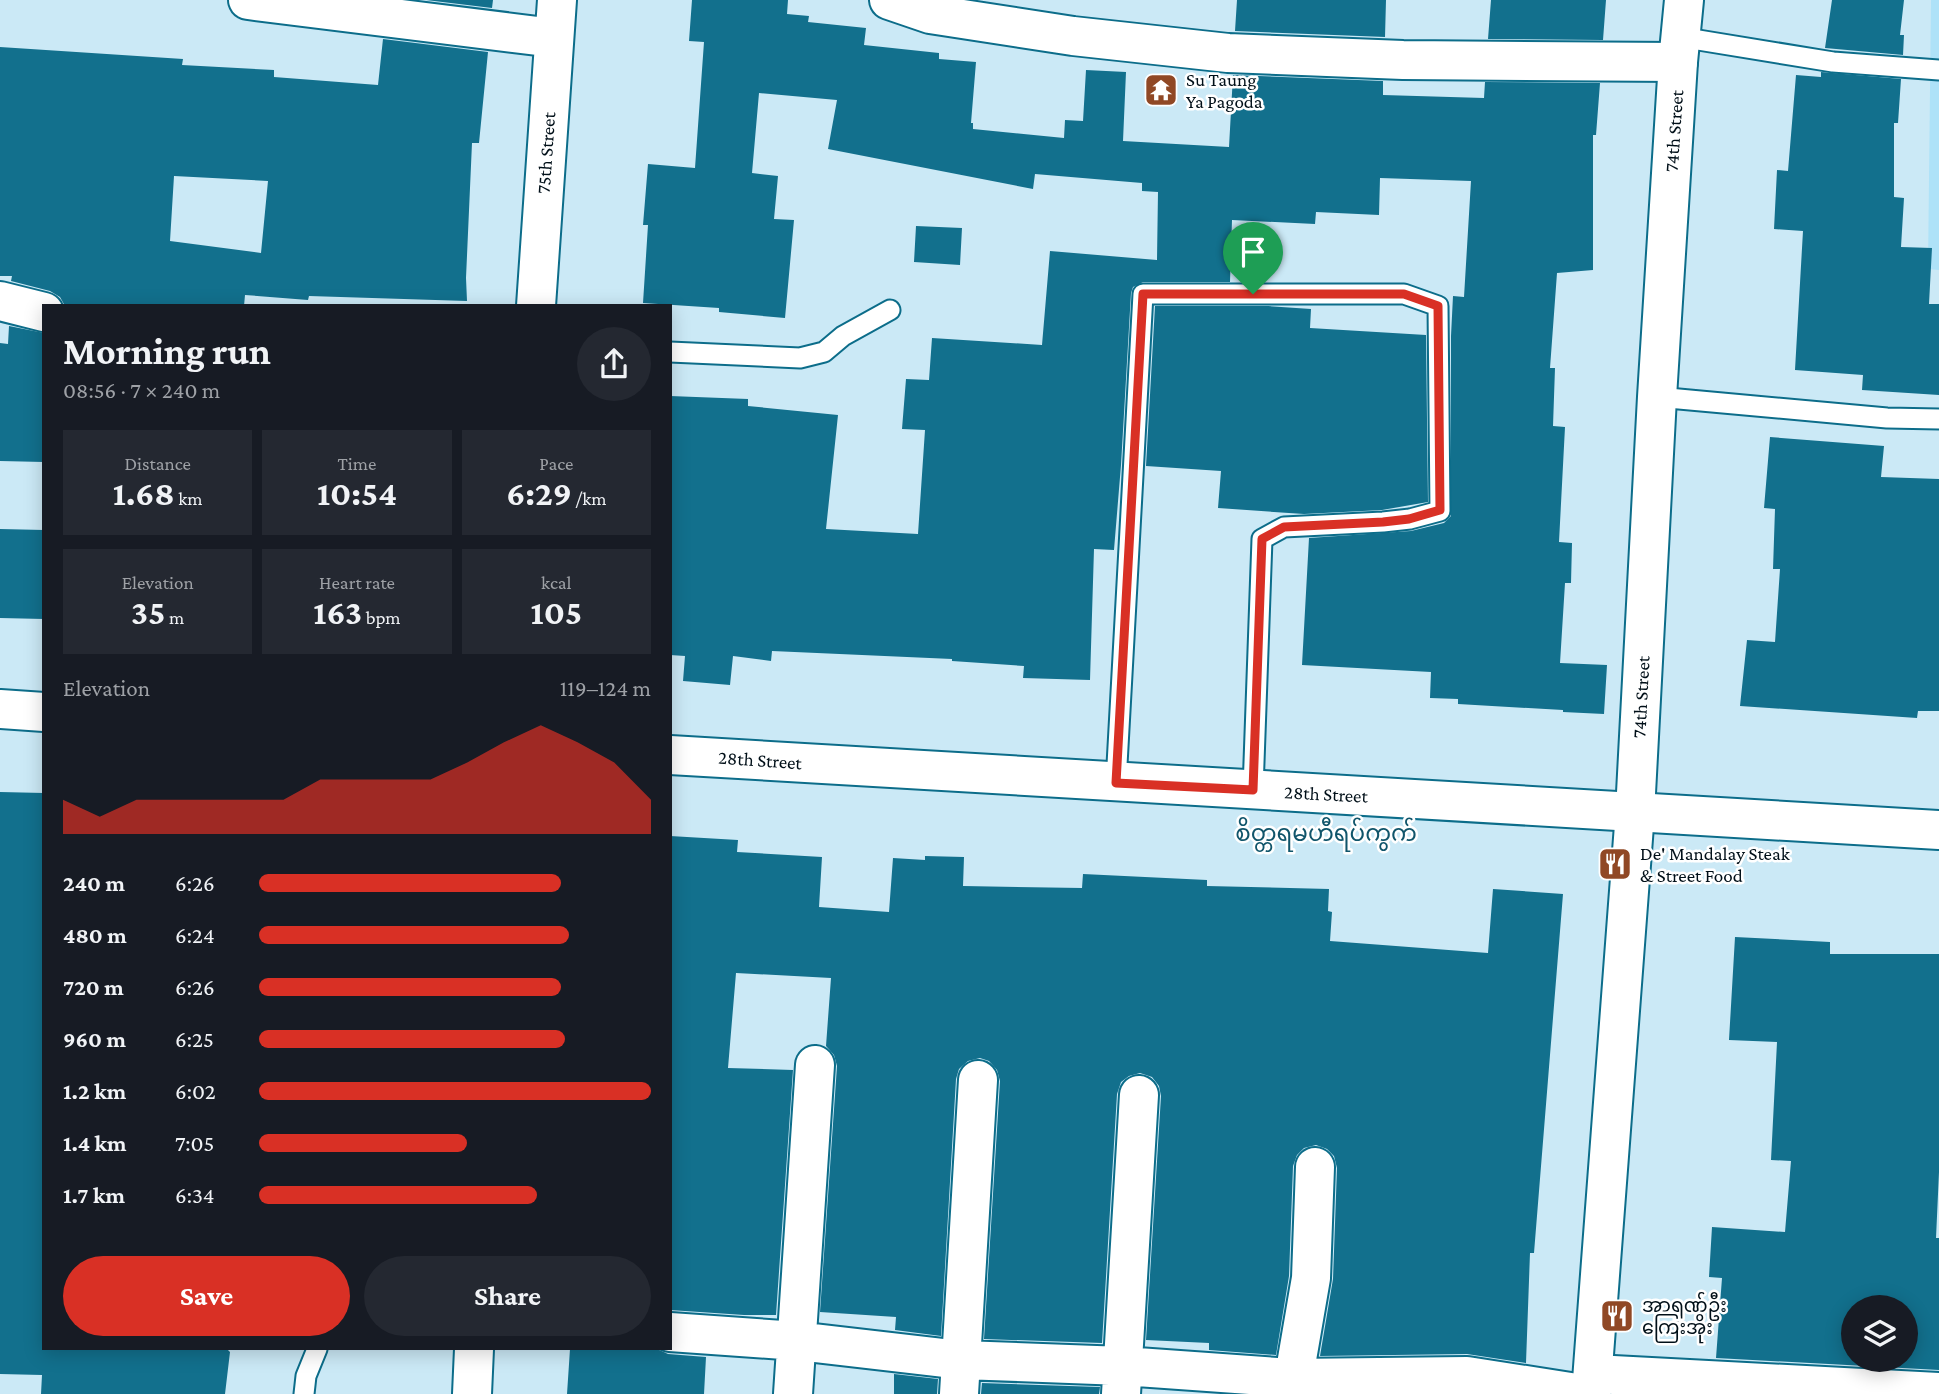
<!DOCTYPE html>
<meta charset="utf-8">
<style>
:root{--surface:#171b24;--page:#242831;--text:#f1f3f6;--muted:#9ea1a6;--accent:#d93025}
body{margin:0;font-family:"Crimson Pro","Noto Sans Myanmar",serif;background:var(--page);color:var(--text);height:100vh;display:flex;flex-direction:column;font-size:26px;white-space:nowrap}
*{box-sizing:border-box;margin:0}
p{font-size:23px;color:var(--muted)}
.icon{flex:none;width:38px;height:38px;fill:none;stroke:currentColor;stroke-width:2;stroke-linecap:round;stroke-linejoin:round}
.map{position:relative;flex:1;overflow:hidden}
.details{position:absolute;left:42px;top:304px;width:630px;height:1046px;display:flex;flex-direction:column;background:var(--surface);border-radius:0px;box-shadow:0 4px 18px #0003}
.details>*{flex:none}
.buttons{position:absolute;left:1841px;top:1295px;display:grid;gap:14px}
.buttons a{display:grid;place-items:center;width:77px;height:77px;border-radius:50%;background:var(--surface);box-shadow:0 4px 18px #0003;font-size:35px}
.pin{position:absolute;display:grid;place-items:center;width:60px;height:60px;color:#fff;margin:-72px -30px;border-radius:50% 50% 50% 0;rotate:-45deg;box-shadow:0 0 7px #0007}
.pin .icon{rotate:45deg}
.round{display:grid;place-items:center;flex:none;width:74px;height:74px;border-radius:37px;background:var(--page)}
.summary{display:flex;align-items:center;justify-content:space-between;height:119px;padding:0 21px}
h1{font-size:38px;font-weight:700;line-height:52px}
.figures{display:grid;grid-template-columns:repeat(3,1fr);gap:10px;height:119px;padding:7px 21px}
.figures div{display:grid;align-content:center;border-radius:0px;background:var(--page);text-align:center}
.figures b{font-size:35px;font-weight:700}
.figures small{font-size:19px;font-weight:400}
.figures p{font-size:19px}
.chart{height:196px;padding:14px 21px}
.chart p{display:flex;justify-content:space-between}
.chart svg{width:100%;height:126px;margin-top:7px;fill:var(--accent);opacity:.7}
.action{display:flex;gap:14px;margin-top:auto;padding:14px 21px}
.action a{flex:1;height:80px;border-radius:42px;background:var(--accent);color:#fff;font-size:28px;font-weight:700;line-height:80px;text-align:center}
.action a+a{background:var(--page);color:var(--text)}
ul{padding:0 21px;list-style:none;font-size:23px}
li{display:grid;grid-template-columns:112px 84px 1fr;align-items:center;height:52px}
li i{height:18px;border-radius:9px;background:var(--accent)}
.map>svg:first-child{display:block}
.built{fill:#aee2f8}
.building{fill:#12708d;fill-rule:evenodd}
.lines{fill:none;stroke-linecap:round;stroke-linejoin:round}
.lane-casing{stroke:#0c6d8a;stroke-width:23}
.street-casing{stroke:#0c6d8a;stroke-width:42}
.secondary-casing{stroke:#0c6d8a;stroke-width:42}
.lane{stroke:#fff;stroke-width:19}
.street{stroke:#fff;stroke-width:38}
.secondary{stroke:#fff;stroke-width:38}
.route-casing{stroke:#fff;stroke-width:14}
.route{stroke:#d93025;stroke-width:9}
.labels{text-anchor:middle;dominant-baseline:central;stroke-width:5;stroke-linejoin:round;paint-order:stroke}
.poi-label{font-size:19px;fill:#000f18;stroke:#fff;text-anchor:start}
.street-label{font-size:19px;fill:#000f18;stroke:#fff}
.quarter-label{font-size:23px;fill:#10556b;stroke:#fff}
</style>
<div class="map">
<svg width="1939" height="1394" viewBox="0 0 1939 1394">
<rect width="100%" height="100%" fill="#cbe9f6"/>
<path class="built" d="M1931,0h8v270l-11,-1z"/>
<path class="building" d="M426,0h67l-1,8z
M692,0h96l-1,14 22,2 -1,6 58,6 -2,17 75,8v6l37,3 -5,61h2v6l91,9 1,-18 18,1 3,-51 40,2 -3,69 106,6 4,-72 150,6v14l101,3 1,-16 115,1 -4,52h-3v135l-36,3 -7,95h5l-2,58 12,1 -6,115 13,1 -1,40h-6l-5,80 47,2 -3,49 -41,-2v-2l-105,-6v-5l-28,-1 1,-26 -129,-7 7,-127 102,-7 33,-8 7,-7v-180l2,-40 11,1 7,-116 -91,-3 -1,37 -63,-3 -1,12 -83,-4 -2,62h-87l-10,5 -2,6 -10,172 -7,85 -20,-1 -4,131 -67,-2 1,-12 -72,-5v-2l-180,-8 -1,10 -38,-5 -3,29 -47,-4 2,-25 -15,-1v-259l78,3v7l90,9 -12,114 92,5 7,-104 -23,-1 4,-50 23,1 3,-42 110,7 8,-94 107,9 1,-68 -16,-1v-8l-107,-9 -2,15 -205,-40 9,-49 -78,-7 -7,80 26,3 -4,43 20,1 -9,98 -66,-6v-4l-76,-5 5,-78h-5l5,-61 47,4 9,-126 -15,-1z
M1237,0h149l-1,37 -150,-6z
M1491,0h115l-3,40 -115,-1z
M1832,0h72l-4,35h4l-1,20 -78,-7z
M383,39l105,13 -9,91h-7l-6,135 1,23 -158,-5 -1,4 -63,-5 -1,11h-179l-5,-9 -10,-6 -39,-10 1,-5h-12v-229l183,12 -1,6 92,5v7l104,8zM174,176l94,5 -7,72 -91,-12z
M1821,72l80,7 -3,44h-4v74l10,1 -3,49 31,1 -3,56h10v91l-77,-5 1,-15 -68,-5 8,-139 -29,-2 3,-59 11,1 8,-96 25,2z
M916,226l46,2 -2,37 -46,-3z
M1155,306h113l43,3 -1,19 116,7 2,167 -46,8 -78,4 -86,-6 3,-37 -75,-5z
M9,326l35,7v129l-44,-1v-118l8,1z
M1770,437l114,9 -3,31 58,2v232h-21l-1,7 -177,-12 7,-66 28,2 5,-73h-7l2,-60 -11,-1z
M0,529l44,1v89l-44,-1z
M0,792l44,1v556h183l3,3 -5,42h-184l1,-19 -42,-1z
M670,836l68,4 -1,12 85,5 -3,50 70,5 4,-54 32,2v-4l39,1 -1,29 119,2 1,-14 124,6v6l122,3 -1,22 4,1 -2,29 158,12 5,-64 70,5 -29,359h-4l-4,110 -59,-9 -147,2 13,-77 4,-111 -3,-12 -7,-7 -11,-4 -12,3 -7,7 -4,11 -4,110 -13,79 -67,-5v-7l-63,-3 15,-244 -2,-10 -7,-9 -12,-4 -11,3 -8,6 -4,12 -15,249 -118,-4 16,-258 -3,-11 -8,-9 -9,-3 -12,3 -9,8 -3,10 -15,257 -46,-6 1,-13 -76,-5 17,-246 -3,-11 -8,-9 5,-68 -95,-5 -8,95 65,2 -17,245h-32l-74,-5z
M1735,937l95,5v12h109v218l-3,66h3v132l-223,-12 6,-80 -13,-1 3,-50 73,5 6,-71 -20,-1 6,-118 -48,-2zM1853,1307h53v53h-53z
M570,1349h87l11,5 38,3 -2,37h-137z
M894,1374l44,5 -1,15h-43z
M982,1383l118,4 -1,7h-118z"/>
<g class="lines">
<defs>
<path id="lane" d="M1680,37l153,25 106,8
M670,352l130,6 24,-6 19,-16 47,-26
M1657,397l230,21 52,1
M1116,783l27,-489h261l34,12 2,205 -30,8 -27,3 -99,5 -22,12 -9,251
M304,1394l2,-18 11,-27"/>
<path id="street" d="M248,0l306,38
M889,0l41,14 143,22 155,17 175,7 275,2
M0,301l44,11
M536,306l21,-306
M0,709l44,3
M670,755l1269,75
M670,1332l127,9 164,19 162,6 169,12 175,-2 116,18
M1594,1374l345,18
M472,1394l2,-45
M793,1394l22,-329
M959,1394l19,-314
M1121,1394l18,-299
M1291,1394l20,-116 4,-111"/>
<path id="secondary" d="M1591,1394l44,-582 22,-415 21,-335 6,-62"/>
</defs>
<use href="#lane" class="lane-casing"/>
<use href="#street" class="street-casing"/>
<use href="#secondary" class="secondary-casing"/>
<use href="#lane" class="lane"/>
<use href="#street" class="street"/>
<use href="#secondary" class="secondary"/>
</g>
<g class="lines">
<defs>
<path id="route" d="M1143,294h261l34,12 2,204 -31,9 -26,3 -99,5 -22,12 -9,251 -137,-7z"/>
</defs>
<use href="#route" class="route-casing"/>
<use href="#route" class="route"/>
</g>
<defs>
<symbol id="temple-square" viewBox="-11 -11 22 22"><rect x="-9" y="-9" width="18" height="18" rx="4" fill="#904825" stroke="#fff"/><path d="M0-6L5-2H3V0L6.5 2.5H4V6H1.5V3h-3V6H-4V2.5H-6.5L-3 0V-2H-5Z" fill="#fff"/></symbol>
<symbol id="restaurant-square" viewBox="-11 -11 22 22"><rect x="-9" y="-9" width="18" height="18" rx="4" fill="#904825" stroke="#fff"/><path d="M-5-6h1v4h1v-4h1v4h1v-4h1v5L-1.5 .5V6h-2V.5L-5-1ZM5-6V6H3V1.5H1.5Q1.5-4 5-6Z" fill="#fff"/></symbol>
</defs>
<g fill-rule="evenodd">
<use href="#temple-square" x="1142" y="71" width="38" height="38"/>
<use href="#restaurant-square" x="1596" y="845" width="38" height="38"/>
<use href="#restaurant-square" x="1598" y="1297" width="38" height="38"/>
</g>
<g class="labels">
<g class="poi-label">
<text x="1186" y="79">Su Taung<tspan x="1186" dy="22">Ya Pagoda</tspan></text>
<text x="1640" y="853">De' Mandalay Steak<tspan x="1640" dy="22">&amp; Street Food</tspan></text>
<text x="1642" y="1305">အာရုဏ်ဦး<tspan x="1642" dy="22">ကြေးအိုး</tspan></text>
</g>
<g class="street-label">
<text transform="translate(1674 131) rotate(-86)">74th Street</text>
<text transform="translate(546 153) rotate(-86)">75th Street</text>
<text transform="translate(1641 697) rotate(-87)">74th Street</text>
<text transform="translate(760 760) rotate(4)">28th Street</text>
<text transform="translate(1326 794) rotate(3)">28th Street</text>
</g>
<g class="quarter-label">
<text x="1326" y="833">စိတ္တရမဟီရပ်ကွက်</text>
</g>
</g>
</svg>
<div class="buttons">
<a><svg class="icon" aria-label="layers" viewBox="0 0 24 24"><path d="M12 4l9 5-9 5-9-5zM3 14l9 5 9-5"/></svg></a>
</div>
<div class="pin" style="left:1253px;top:294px;background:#1e9e55"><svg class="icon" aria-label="arrive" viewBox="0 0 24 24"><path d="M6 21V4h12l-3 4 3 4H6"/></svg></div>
<section class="details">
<div class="summary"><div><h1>Morning run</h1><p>08:56 · 7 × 240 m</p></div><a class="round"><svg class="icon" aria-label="share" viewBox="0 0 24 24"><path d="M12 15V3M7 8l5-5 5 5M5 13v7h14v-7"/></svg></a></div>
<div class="figures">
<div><p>Distance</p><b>1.68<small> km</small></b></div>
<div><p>Time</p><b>10:54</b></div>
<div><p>Pace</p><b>6:29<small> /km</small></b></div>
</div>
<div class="figures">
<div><p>Elevation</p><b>35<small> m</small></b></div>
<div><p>Heart rate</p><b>163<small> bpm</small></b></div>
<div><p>kcal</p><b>105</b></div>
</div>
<div class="chart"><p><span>Elevation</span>119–124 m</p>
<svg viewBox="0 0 160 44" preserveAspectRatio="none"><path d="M0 44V32L10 38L20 32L30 32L40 32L50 32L60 32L70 25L80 25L90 25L100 25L110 19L120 12L130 6L140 12L150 19L160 32V44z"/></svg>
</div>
<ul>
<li><b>240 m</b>6:26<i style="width:77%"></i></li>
<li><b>480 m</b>6:24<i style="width:79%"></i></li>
<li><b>720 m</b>6:26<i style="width:77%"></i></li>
<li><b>960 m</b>6:25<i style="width:78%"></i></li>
<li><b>1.2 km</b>6:02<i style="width:100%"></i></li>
<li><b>1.4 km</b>7:05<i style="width:53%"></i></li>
<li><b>1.7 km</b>6:34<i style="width:71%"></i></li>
</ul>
<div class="action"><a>Save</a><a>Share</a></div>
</section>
</div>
